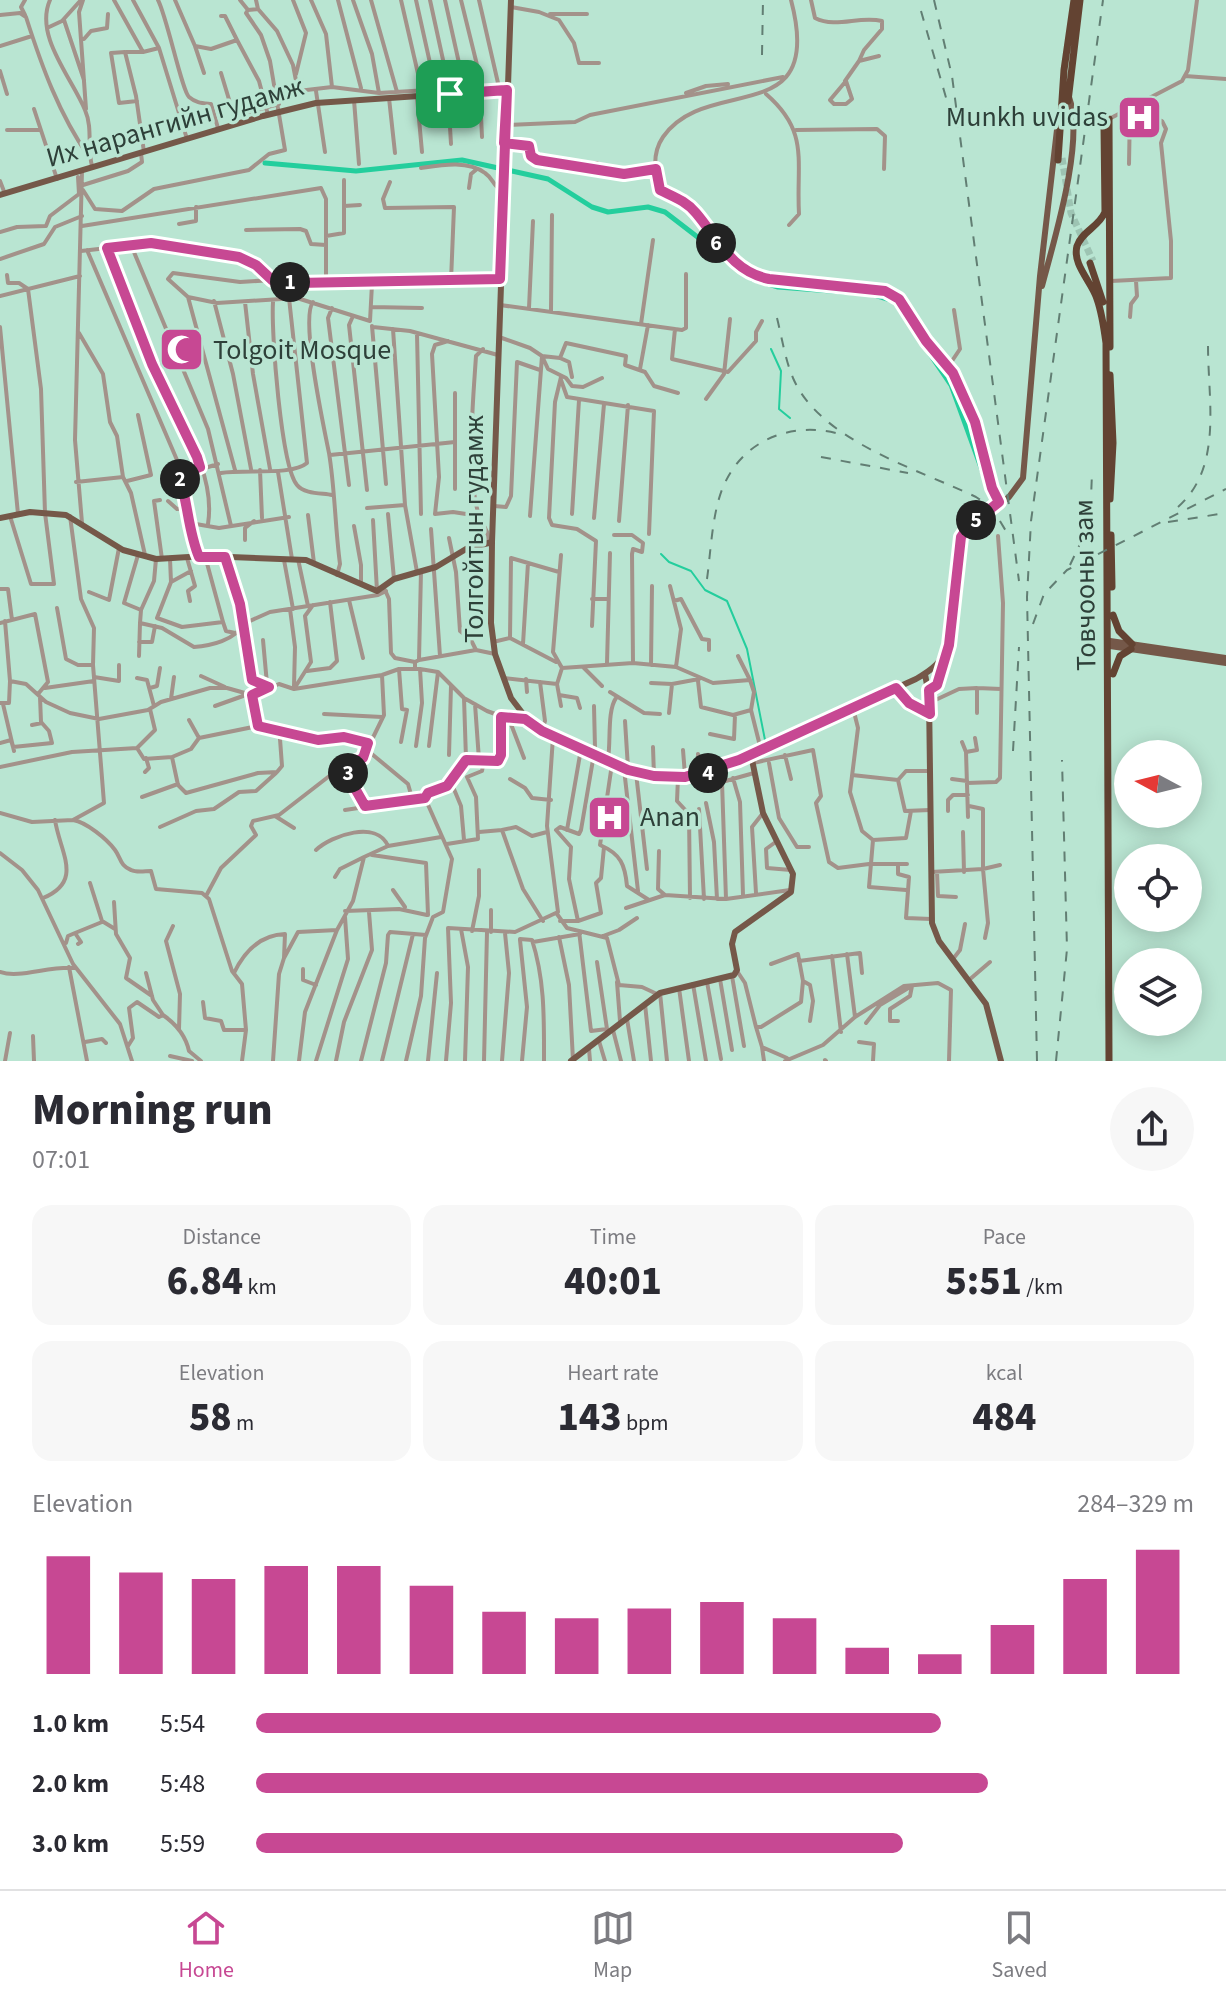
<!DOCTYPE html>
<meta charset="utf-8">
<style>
:root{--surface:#fff;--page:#f7f7f7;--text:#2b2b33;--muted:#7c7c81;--line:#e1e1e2;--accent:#c74893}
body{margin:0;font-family:"Source Sans 3",sans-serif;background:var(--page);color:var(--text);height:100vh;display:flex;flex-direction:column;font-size:30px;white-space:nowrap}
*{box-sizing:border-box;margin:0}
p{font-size:26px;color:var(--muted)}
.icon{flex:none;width:44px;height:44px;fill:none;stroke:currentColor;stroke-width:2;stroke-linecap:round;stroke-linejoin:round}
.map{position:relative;height:1061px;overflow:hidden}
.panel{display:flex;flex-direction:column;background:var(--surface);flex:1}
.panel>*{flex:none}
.needle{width:52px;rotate:277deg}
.buttons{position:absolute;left:1114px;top:740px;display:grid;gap:16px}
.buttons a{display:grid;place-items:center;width:88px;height:88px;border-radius:50%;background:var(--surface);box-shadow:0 4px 20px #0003;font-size:40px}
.pin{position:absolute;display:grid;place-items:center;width:68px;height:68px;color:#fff;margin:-34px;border-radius:16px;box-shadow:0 4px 12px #0006}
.km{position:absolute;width:40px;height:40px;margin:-20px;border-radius:50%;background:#222;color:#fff;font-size:22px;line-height:40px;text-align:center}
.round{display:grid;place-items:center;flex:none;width:84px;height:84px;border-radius:42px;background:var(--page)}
.headline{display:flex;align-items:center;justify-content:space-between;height:136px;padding:0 32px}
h1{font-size:44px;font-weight:800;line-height:60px}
.metrics{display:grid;grid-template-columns:repeat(3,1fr);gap:12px;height:136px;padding:8px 32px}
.metrics div{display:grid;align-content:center;border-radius:20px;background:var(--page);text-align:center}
.metrics b{font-size:40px;font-weight:800}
.metrics small{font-size:22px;font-weight:400}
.metrics p{font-size:22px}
.chart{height:224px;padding:16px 32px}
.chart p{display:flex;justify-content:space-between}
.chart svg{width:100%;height:144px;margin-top:8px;stroke:var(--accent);stroke-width:6}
ul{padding:0 32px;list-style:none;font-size:26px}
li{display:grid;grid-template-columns:128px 96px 1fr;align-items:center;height:60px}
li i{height:20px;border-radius:10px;background:var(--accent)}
.dock{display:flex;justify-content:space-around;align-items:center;height:112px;border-top:2px solid var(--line);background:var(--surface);font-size:22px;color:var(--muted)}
.dock a{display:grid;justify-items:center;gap:4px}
.dock .selected{color:var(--accent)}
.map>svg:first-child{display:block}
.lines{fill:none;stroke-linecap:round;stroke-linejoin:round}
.stream{stroke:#24ce9d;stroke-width:2}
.river{stroke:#24ce9d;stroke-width:5}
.highway-tunnel{stroke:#9dc4b3;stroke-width:7;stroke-dasharray:7 3.5;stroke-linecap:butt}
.minor{stroke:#a3928a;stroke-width:4}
.major{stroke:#755849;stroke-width:6}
.highway{stroke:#634332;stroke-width:7}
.rail{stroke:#627e73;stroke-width:2;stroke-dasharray:10 10;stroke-linecap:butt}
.route-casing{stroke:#fff;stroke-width:16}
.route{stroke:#c74893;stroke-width:10}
.labels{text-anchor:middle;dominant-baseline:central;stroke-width:7;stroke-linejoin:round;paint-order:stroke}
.poi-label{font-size:28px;fill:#2e4039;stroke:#b9e5d2;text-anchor:start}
.street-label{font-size:28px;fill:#2e4039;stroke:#b9e5d2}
</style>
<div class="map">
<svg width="1226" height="1061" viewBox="0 0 1226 1061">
<rect width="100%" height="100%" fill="#b9e5d2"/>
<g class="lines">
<path class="stream" d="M771,349l10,22 -2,38 11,9
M661,554l8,8 22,9 14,19 22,11 20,48 19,96"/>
<path class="river" d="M265,163l91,8 106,-11 86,19 44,28 16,5 40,-5 17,5 87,67 26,8 93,7 23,7 57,84 41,113"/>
<path class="highway-tunnel" d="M1062,158l9,55 22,48"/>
<path class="minor" d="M25,0l-4,7 4,8
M50,0c-16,36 22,78 35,110 8,18 2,38 7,56
M83,0l-4,12 7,97
M114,0l29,52 16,-4
M133,0l26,48 28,91
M158,0c9,17 24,91 31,97 7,6 13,6 22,7l7,24
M175,0l20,46 16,3 26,-9 22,41 9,34
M240,0l8,10 10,-1 19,22 16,34 5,26 34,-4 47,6 115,-7
M256,0l2,9
M293,0l13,33 -10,41
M311,0l15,34 6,53
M338,0l23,88
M353,0l19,54 7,39
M371,0l26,92
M401,0l21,91
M416,0l20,90
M430,0l20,92
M445,0l20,90
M461,0l18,73 3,64
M479,0l19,83 -4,5
M791,0c35,132 -84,73 -128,137 -11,16 -9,35 -3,53l28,15 34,46 29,22 23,7 111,11c24,9 29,32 42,51 18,26 37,47 48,78 9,27 10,57 24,82
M811,0l4,18c22,11 44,-3 67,3v8l-18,21 -5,11
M511,7l28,5 20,8 15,23 5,20h20
M550,14h37
M0,15l20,-2 6,4c16,50 33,97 63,140
M221,16h4l12,24
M64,20l20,60
M47,28l15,-7 19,-21
M84,39l7,-8 16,-3 1,-14
M0,46l32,-10
M195,46l9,27
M126,52h17
M0,71l7,23
M221,73l13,43 45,-12
M1185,76l41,3
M845,81l14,-20 20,-5
M846,81l6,18 -6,5h-12l-4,-4z
M316,91l9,61
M686,93l20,-7 22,-2
M448,94l3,50
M766,94c44,38 30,67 33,120l-10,11
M417,97l5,55
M389,98l6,55
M354,100l5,64
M137,101l-18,2 -8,-50 14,-1 11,44 8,56
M34,109l23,70
M1109,119l73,-38 6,-11 9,-70
M506,125l69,-3 15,-7 193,-38
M7,130h32
M796,130l81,-1 8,7 -1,33
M507,143l22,3 3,11c15,8 49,11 65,6
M1129,164l1,-55
M582,167l45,8 29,-6
M421,168c20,-3 47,-8 64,5 9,6 8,14 18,18
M0,181l5,13
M390,182l-7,17 2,9 69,-1 -3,74
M83,185l45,-14 14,-9 -1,-9
M469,188l2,-14 6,-5
M83,190l12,19 27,2 32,-22 95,-19 20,-16 16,-4 -15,-89 -9,-26 -15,-22 2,-3
M344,206l16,-1
M179,224l17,-3v-14
M82,226l239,-38 5,11v86
M246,230l54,-1 6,2 5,13 15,1
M0,232l17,-5 29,-1 4,-10 29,-22 -1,-17
M326,236l18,-3v-53
M131,245l77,184 23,97
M107,248c14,39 28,78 45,116 21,49 65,104 56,160
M87,250l90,210 22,97
M81,251l70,-8 88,14 17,8 16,15 25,3 203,-4
M0,259l44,-15 11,-17 27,-11
M7,275l1,8h11l9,6 13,100 4,124 9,71h-23l-21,-68
M272,280l-32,2 -67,-9 -5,6 20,18 29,6 80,-5 73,23 2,-37
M1111,281l60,-3v-37l-10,-98 5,-14 -4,-8 -16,-6 -1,-15
M0,296l80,-20
M188,297l47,173
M214,301l19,73 18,95
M245,302l8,72 17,95
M273,302c-2,29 8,164 24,183 7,9 25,8 35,10
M313,302c-13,16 11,126 16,151 6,36 6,74 11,111l-3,11
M500,305l182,25 4,-2v-54
M371,307l51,1
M332,308l-4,10 21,167
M529,308l4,-87
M551,311l1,-96
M353,316l-4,9 18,165
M1130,317l1,-13 6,-8 -1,-15
M641,324l12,-84
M372,326l14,158
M0,327l18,187
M373,327l37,4 88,24
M393,329l12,176 12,67
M675,329l-3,30 56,13 28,-31v-9l6,-11
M79,333l24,41 7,48 7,14 6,41 8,16 14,62
M417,334l4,180
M499,337l31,11 12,8 6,13 18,9 6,8 11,1 19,-9
M448,341l-13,4 -3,9 7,123 -4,37 18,-2 26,4 8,16 1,11
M560,358l9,4 3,15
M948,367l12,-18 -6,-39
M640,369l8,-44
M561,377l-6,25 -6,116 3,7 25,4 19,12 -4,85
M561,380l6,17 87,14 -5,123
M455,393v96
M706,399l18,-25 6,-55
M330,455l125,-13
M260,470l2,48
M278,472l14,87
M221,473c23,-4 71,3 86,-10l-18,-165
M179,476l39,-12
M127,481l24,-6 -13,-60
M76,482l47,-5
M160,500l-6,1 8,58
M168,501l9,8 12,-1
M494,506l12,1 5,-11 6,-134 23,8
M367,508l38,-3
M388,514l6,65
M572,514l7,-114
M308,515l6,48
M479,516c-13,-44 -6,-114 -3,-160l7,-7
M530,516l12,-160 18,2 6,-15 60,13 -1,9 20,7 9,14 24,7
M594,518l10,-114
M373,520l4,71
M619,521l9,-116
M82,523l-7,-83 7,-269
M190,523l29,5 70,-11
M354,526l7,39v18
M431,529l9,127
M614,535h18l11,8 -1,9 -9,-3 -1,5 1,109
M449,538l7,34 4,59 11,9 5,10
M245,540v-12l9,-7
M138,555l-14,48 17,7 -1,13 22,5 32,19c16,-1 42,-7 49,-23l-18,-67
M561,555l-8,97 9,16
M205,556l18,66
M187,558l8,28 -7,5 2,10
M170,559l1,23 -14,36 25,9 41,-5 3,9 9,2
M298,559l10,47
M284,560l9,49
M171,582l20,-11
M670,586l11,43 -5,38
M0,589h8l4,31
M385,590l4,9 2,54 4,5 20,4v7
M89,592l20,8 10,-52
M592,599h15
M349,600l14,58
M674,601l7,-2 21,40 7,1v10
M57,608l9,51 12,6h15
M290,609l5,38 -1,39
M141,610l13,-29 2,-22
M5,621l5,60
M0,623l35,-9 13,68 -10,12
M510,638l1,-80 48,14
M263,640l4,44
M139,642h13l3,-16
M493,642l17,-4 46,24
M523,644l5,-81
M139,656l1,-33
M738,656l12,24
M419,660l57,-10 19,4
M415,662l4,-2 2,-89
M607,663l3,-110
M651,665l1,-79
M584,668l18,18
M399,669l3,40 5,1 -6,32
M307,671l23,-3 7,-7 -7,-59
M201,676l24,11
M94,677l25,4v-16
M137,678l10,2 7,26
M504,678l53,6 5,-16 71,-5 43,4 37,16 37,-3 4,12 -3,18 -18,5 -32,-8 -3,-26
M526,679l1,13
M540,682l5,39 -3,10
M651,683l21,1 27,-5
M557,684l2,11 18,3 3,10
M269,687l-17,-7 -9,-56 27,-12 108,-17 8,-4
M45,688l49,-7
M150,688l7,-2 3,-18
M896,688l13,15 19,10
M977,688l24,1
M294,689l17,-27 -6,-46 8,-11
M929,690l8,-5 8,-30
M610,692l34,21 16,1
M252,695l6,31
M559,695l2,11
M464,698l2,61
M171,699l3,-22
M0,703h9l1,-22 16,3 20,18 24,11 29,6 49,-9 13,-8 49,-14h17l25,7 27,-11 15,5 88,-14 17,-6h21l18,3 26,26 23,13 22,8h16
M929,703l30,-14 18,-1v25
M3,704l11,47
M475,704l4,56
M215,706l28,-10
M853,708l5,20 -8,64 12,39 11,9 33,-2 5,-27
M751,710l10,40
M669,713l3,-29
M324,714l58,3
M509,719l15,39
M189,720l10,18
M625,721l3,47
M32,725l10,-2
M710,734l24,5 1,-24
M962,742l4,10
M0,743l11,-3 2,7 39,-4 -3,-12 -8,-9 -1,-25
M416,746l6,-43 -2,-34
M429,746l9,-74
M653,747l1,29
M137,748l18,-18 -5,-21
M367,750l41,34 4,14
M683,750l2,25
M698,754l2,19
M449,755l2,-69
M785,755l6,24
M172,757l19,-8 8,-11 59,-12 60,14 26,-3 24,6
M608,759c3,-18 -1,-48 8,-61
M753,763l60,-13 8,46 -5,7 13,59 9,6 31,-4h38
M769,763l10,55 18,29h12
M612,764l-12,81c21,9 25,20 27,41l22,14
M348,765v11l17,30
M0,767l72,-15 65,-4 7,11 28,-2 6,28 8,8 72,-20 19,-1 5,-6 -2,-27 5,-5
M624,769l14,122
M145,772l4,-4 -3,-10
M636,773l11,96
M852,775l46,5 7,31 25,-1
M678,778l-1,23 12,13 1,84
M733,778l7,24 3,93
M510,779l15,9 7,10 19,2
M952,779l15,2
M898,780l8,-9h24
M451,782l10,24 3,34
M967,783l29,-1 4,-4 3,-175 -5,-67
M142,797l36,-13
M425,798l3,-5 19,-7 19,-26 34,-2 1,-41
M706,803l8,39 3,57
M969,806l14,3v60l17,-4
M699,809l5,90
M345,810l80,-12 27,61 -9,53 -10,5 -8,21 -4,58 -15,65
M948,811v-11l5,-5h15
M0,813l32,9 41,-2 31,-17 -11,-138 1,-37 -13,-29 -11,-83
M275,816l19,12
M968,817l-2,-65 11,-2 -2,-12
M73,820c13,2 34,19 42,30 6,8 5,16 16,20 6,3 14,1 20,1l5,18 46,4 7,6 23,72 10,13 4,46 -4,31
M160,827l36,-16 18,-2 25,-17 17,-1 20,-18
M502,830l14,-3 16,9 15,-4
M567,830l14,-81
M479,832l23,-2 21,59 20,32
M963,832l1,40
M873,840l-4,47 37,3
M777,841l-11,8 1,19 24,2
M447,844l31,-5 -2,-42 -9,-20 15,-6 2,-11
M316,850c16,-15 61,-30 72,-4
M659,851l-1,38 7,6
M0,853l22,17 16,20 35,74 47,60 12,37
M372,855l54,8 2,52
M898,864v10l11,3 -3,41 25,1
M931,872l52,-3 5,54 -3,15
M937,872l1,24 18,1
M335,877l5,-8 24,-12
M90,883l12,38 13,8
M393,890l12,17
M756,893l-4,-66 11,-14
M206,896l15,-28 35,-33 -5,-9 2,-5 26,-6 62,-48 22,-9 21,-43 -2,-40
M43,898c41,-17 17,-45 12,-78
M726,899l-4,-117 32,-9
M114,902l2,32 14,24 -4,20 26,18
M626,908l39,-13 61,4 64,-9
M491,910v22
M345,911l54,-2 28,6
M557,914l10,14 40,10 12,47 23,2 15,7
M560,921h18l23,-8 -5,-30 5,-5 3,-31
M578,921l-9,-42 2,-32 -15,-17 4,-3 19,7 2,-4 14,-82 -1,-42
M173,926l-7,15 14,53 -1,35
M461,929l7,38 -3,94
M472,931l7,-35v-26
M579,931l12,100 16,-2 -10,-67
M75,933l27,-11
M603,936l16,-6 18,-12
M559,937l10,48 4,75
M520,939l12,1c13,40 12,80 12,121
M520,940l7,67 -5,54
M533,942l47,-8
M66,943l2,-7 7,-3 6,9 -3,2
M847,954l8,63
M832,956l9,76
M953,959l7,-9 5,-26
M799,961l61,-8 2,20
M69,967l18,94
M303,969v11l13,5
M737,971l8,12 11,44h5l40,-25 2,-21 -5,-27 -27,10
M0,972c20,7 50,-7 76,-4
M146,973l7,27 10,15
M234,973c10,-21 26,-38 51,-39l-1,24 14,-26 39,-2
M732,976l12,70
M720,979l12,71
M969,980l21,-18
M803,981l7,4 3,16 -3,20
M617,982l3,39
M707,982l14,77
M693,984l13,77
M679,988l10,73
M660,993l7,68
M203,1002l2,16 16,3 3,9h22
M645,1004l6,57
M627,1019l7,42
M898,1021h-8v-12l20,-13 2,-10
M866,1023l14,-18 30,-18
M756,1027l6,20 25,11
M613,1030l8,31
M33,1036l1,25
M599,1041l6,20
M85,1042l17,-3 4,4
M859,1042l15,2 -1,17
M128,1046l5,-8 -4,-30 8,-6 22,15 4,-2c13,9 23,22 26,36l12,10
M762,1047l2,14
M589,1049l1,12
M170,1056l22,5
M825,1060l1,1
M5,1061l5,-28
M273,1061l6,-87 5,-16
M299,1061l6,-49 32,-82 16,-29 11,-44 24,-11 53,-9
M316,1061l32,-102 -3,-42
M336,1061l8,-39 28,-72 -3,-38
M361,1061l25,-98 2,-28 2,-3 36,3
M382,1061l31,-127
M428,1061l9,-88
M446,1061l5,-58 -3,-75 67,4 43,-20 -11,-86 6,-89
M484,1061l3,-129
M502,1061l7,-88 -4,-40
M785,1061l38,-16 32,-28 49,-31 34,-3 13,7 -2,71"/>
<path class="major" d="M511,0l-19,542 -1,81 4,31 16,44 22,29 103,46 31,5 43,-6 206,-93c16,-9 26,-17 33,-34l15,-114 45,-34 14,-19 17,-202 18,-155
M0,195l263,-79 53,-13 191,-13
M1042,286c12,-46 43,-145 27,-189
M0,518l30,-6 36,3 57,35 33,9 49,-3 101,4 71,31 17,-12 42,-12 30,-18 26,-7
M1110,641l116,17
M1110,646l116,17
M925,674l4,22 3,227 7,18 47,63 15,57
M571,1061l89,-68 74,-18 3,-5 -5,-26 3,-12 56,-40 2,-18 -30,-61 -12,-58"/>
<path class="highway" d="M1068,101l12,-101
M1109,119l1,228
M1058,160l6,-90 10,-70
M1090,263l13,39
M1110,375l3,68 -3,56
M1111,535l1,52
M1113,615l6,16 13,13
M1113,674l7,-18 11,-7
M1109,1061l-3,-718c-2,-15 -4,-30 -9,-44 -5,-17 -25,-34 -20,-53 5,-15 22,-19 28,-34l-1,-86 5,-7"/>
<path class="rail" d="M934,0l18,76 67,505
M921,11l26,90
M762,55l1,-55
M777,318c5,20 8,41 16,60 27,63 125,91 183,119l16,11 17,28
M821,457l87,16
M1178,507c45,-40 30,-106 30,-161
M1168,522l58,-9
M1070,565l20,-42 2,-50
M707,579c4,-29 5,-65 16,-92 20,-47 67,-65 113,-54
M1033,624l11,-30 23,-24 159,-81
M1013,751l6,-104
M1037,1061l-10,-464 4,-76 72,-521
M1056,1061l11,-112 -5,-189"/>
</g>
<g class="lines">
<defs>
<path id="route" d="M450,94c19,-1 38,-3 57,-4l-7,189 -203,4 -25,-3 -16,-15 -17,-8 -88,-14 -44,5 45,116 45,93 3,10 -21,9c9,26 9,55 20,81h26l15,47 12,76 17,7 -17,8 6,31 60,14 26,-3 24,6 -5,15 -15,7v11l17,30 60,-8 3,-5 19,-7 19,-26 32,1 3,-6v-38l24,2 17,12 86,39 26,6 31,1 54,-17 157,-72 13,15 21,11 -1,-24 8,-5 12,-40 12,-108 7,-10 31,-25 -7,-14 -17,-66 -22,-49 -27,-32 -27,-42 -14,-8 -116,-12c-38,-8 -50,-39 -73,-66 -10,-12 -22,-16 -36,-23l-4,-21 -32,5 -87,-14 -6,-4 -2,-10 -25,-3 3,-53 -41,3 -1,-4 -15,1v4"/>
</defs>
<use href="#route" class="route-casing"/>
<use href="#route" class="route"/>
</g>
<defs>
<symbol id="hospital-square" viewBox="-11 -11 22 22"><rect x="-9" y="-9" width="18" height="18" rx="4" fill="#c74893" stroke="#b9e5d2"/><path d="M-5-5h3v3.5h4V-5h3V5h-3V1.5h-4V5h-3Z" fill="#fff"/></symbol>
<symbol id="mosque-square" viewBox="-11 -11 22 22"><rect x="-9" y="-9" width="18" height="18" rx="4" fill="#c74893" stroke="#b9e5d2"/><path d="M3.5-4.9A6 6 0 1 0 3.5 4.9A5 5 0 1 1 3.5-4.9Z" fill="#fff"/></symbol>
</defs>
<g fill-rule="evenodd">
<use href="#hospital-square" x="1114" y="92" width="51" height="51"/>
<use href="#mosque-square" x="156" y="324" width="51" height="51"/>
<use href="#hospital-square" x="584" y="792" width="51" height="51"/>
</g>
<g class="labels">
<g class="poi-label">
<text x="1108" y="117" text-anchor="end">Munkh uvidas</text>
<text x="213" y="350">Tolgoit Mosque</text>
<text x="640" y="817">Anan</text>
</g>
<g class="street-label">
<text transform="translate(175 122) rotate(-16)">Их нарангийн гудамж</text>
<text transform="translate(474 529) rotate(-90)">Толгойтын гудамж</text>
<text transform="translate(1085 585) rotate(-91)">Товчооны зам</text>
</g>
</g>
</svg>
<div class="buttons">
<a><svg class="needle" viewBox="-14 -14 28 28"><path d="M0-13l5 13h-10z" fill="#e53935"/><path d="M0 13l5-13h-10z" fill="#7c7c81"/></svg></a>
<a><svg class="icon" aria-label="locate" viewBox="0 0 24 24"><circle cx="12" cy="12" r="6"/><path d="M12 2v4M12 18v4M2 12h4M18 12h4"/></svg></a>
<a><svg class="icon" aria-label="layers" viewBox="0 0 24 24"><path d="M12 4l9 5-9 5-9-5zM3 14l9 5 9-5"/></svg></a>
</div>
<div class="pin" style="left:450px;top:94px;background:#1e9e55"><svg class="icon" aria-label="arrive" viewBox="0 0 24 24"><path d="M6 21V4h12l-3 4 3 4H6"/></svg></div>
<b class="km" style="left:290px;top:282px">1</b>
<b class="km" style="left:180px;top:479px">2</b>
<b class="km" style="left:348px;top:773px">3</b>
<b class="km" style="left:708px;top:773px">4</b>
<b class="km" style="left:976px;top:520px">5</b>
<b class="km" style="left:716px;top:243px">6</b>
</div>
<section class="panel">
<div class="headline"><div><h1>Morning run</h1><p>07:01</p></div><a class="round"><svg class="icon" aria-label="share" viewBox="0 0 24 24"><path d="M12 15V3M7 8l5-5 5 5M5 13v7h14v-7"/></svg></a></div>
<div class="metrics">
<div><p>Distance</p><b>6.84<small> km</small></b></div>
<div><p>Time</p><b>40:01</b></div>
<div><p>Pace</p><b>5:51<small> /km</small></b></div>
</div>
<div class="metrics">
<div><p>Elevation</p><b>58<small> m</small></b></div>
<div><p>Heart rate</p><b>143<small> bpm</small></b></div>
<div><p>kcal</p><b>484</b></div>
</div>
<div class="chart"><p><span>Elevation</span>284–329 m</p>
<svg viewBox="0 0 160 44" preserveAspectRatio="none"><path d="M5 44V8M15 44V13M25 44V15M35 44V11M45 44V11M55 44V17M65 44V25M75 44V27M85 44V24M95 44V22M105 44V27M115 44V36M125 44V38M135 44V29M145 44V15M155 44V6"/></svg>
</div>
<ul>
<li><b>1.0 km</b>5:54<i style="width:73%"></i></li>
<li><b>2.0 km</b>5:48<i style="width:78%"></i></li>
<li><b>3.0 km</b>5:59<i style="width:69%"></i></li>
</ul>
</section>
<nav class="dock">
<a class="selected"><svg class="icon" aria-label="home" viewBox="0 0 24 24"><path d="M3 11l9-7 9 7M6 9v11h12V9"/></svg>Home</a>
<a><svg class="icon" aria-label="map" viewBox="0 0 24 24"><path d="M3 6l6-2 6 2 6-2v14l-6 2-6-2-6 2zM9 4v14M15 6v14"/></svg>Map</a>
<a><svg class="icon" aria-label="saved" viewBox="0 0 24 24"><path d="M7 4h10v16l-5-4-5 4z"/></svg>Saved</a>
</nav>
